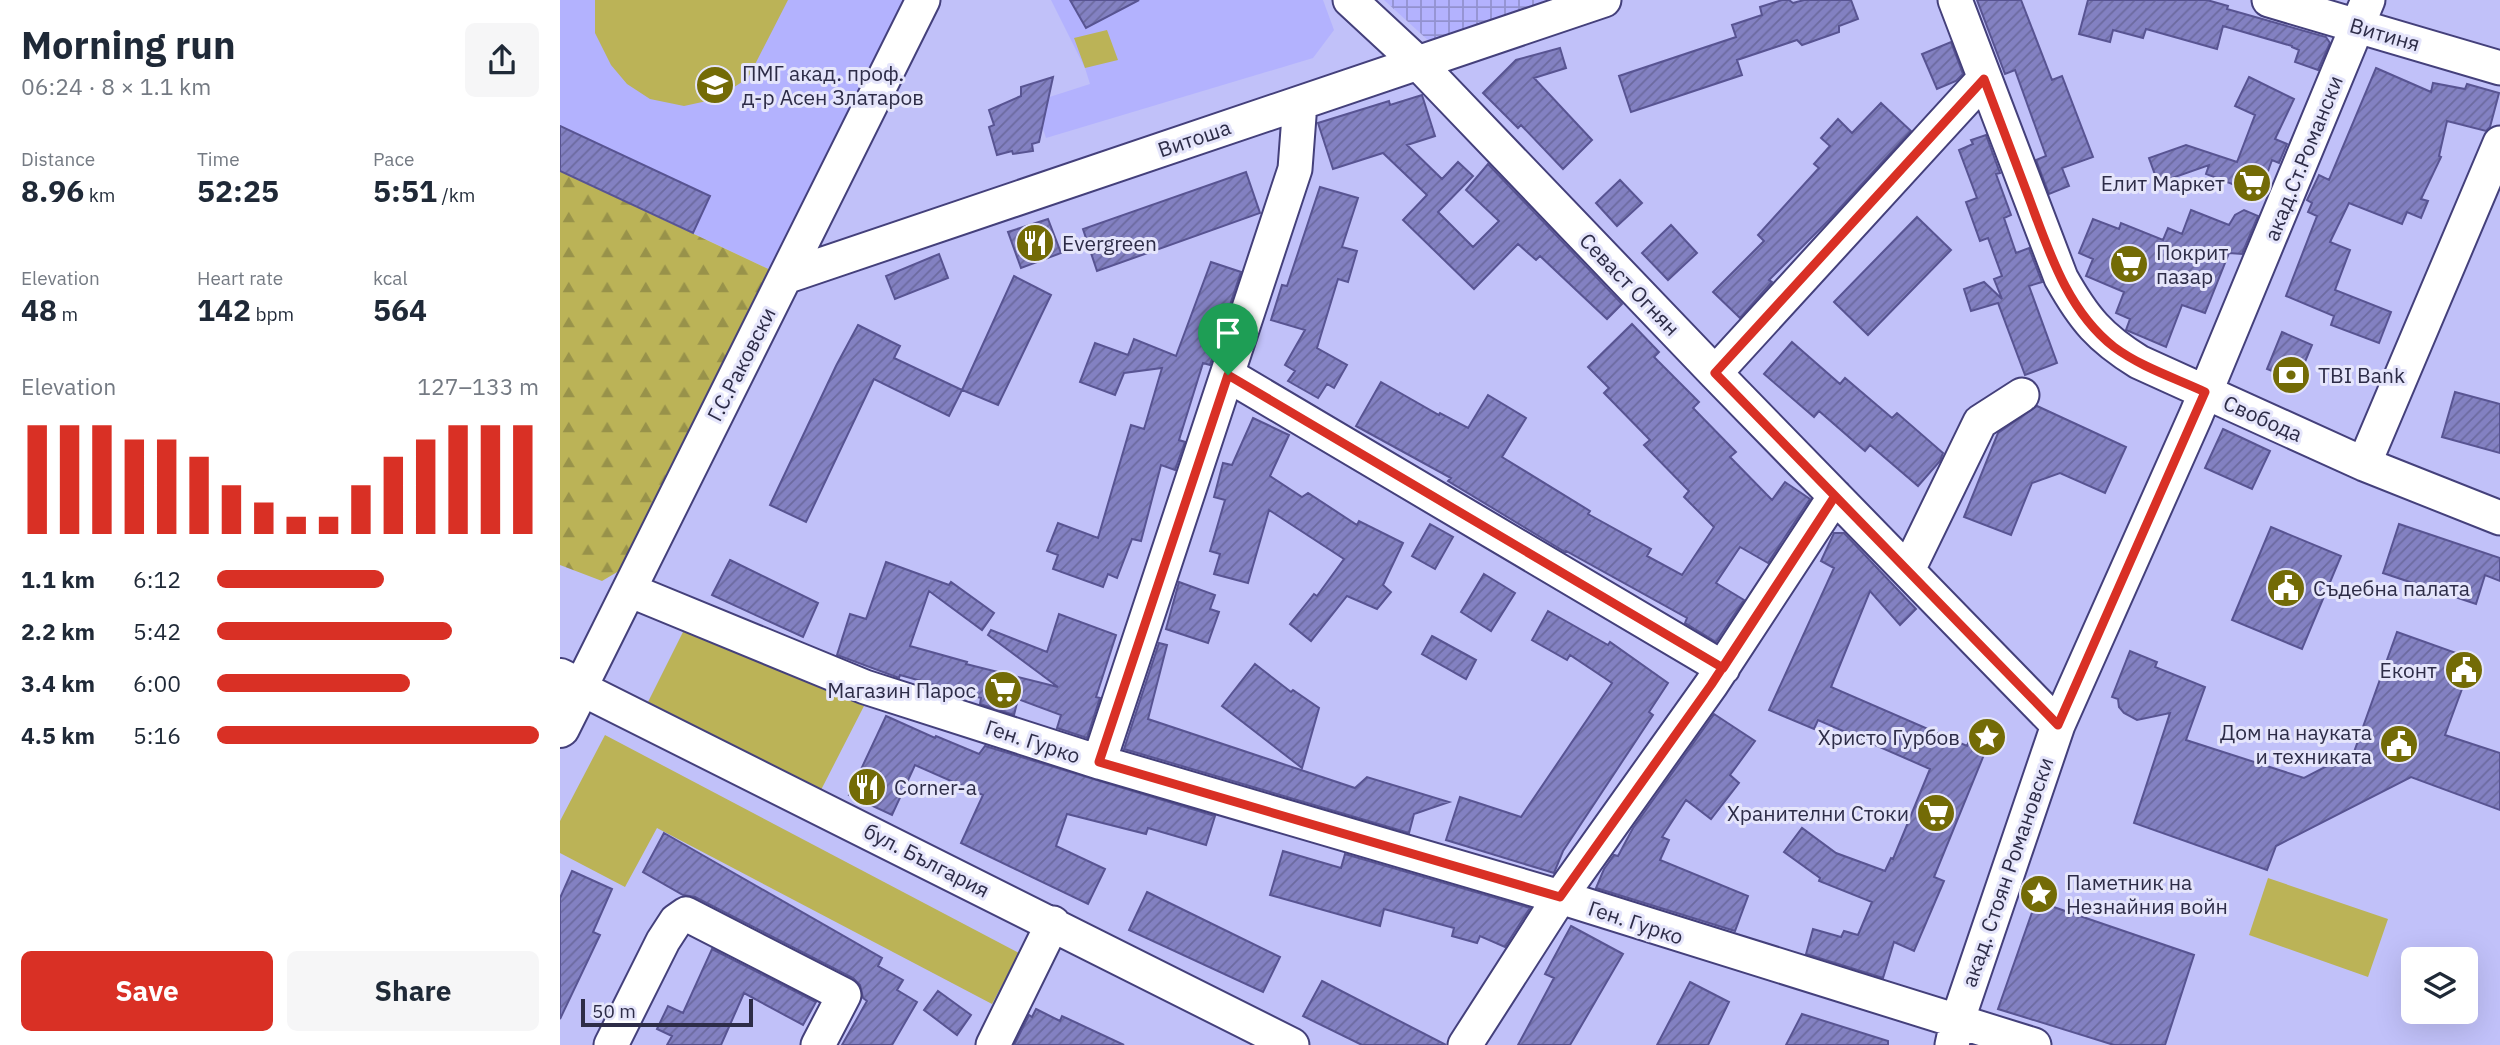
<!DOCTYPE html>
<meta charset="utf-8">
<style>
:root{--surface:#fff;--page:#f6f6f7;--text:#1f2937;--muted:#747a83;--accent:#d93025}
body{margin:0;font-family:"IBM Plex Sans",sans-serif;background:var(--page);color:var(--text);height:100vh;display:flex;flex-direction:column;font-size:26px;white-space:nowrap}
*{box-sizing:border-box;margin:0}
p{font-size:23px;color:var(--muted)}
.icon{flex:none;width:38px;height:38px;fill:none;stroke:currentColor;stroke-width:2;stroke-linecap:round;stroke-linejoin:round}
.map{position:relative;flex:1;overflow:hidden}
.drawer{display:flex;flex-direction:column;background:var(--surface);width:560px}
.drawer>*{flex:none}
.fabs{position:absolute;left:1841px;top:947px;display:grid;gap:14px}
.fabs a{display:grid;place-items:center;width:77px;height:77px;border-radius:10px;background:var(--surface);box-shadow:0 7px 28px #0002;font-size:35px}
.scale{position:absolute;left:21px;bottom:18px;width:172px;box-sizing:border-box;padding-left:7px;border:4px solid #2d2c47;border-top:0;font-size:19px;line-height:24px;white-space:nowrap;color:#2d2c47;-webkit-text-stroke:5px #e5e5fb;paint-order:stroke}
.pin{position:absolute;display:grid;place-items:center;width:60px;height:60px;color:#fff;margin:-72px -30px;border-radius:50% 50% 50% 0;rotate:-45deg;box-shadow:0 0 7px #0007}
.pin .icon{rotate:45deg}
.round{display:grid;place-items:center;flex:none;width:74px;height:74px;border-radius:10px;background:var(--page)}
.headline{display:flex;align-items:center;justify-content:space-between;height:119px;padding:0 21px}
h1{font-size:38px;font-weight:700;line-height:52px}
.figures{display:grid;grid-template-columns:repeat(3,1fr);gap:10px;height:119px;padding:7px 21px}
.figures div{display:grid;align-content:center}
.figures b{font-size:30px;font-weight:700}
.figures small{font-size:19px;font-weight:400}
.figures p{font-size:19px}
.chart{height:196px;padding:14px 21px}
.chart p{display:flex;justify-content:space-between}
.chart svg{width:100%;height:126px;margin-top:7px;stroke:var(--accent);stroke-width:6}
.button{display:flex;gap:14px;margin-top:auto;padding:14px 21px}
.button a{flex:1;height:80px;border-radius:10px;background:var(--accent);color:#fff;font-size:28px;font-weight:700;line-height:80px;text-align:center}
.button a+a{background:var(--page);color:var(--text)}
ul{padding:0 21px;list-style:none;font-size:23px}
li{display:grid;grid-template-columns:112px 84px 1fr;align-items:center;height:52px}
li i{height:18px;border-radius:9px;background:var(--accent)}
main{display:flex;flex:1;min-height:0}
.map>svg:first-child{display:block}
.built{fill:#b3b2fe}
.industrial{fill:url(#industrial-grid)}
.green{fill:#bbb357}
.forest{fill:url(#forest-firs)}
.building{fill:url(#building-hatch);stroke:#585492;stroke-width:2}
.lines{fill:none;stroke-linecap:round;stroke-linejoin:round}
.minor-casing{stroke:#44407b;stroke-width:37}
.major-casing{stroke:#44407b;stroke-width:42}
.minor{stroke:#fff;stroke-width:33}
.major{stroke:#fff;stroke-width:38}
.route-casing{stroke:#fff;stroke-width:14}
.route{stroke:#d93025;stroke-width:9}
.labels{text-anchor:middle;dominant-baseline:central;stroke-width:6;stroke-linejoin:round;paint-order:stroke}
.street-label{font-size:21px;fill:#2d2c47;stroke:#e5e5fb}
.poi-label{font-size:21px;fill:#2d2c47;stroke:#e5e5fb;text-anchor:start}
</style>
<main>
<section class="drawer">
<div class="headline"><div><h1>Morning run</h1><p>06:24 · 8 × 1.1 km</p></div><a class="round"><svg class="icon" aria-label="share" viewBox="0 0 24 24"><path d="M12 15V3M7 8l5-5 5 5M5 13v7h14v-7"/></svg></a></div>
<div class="figures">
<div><p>Distance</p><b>8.96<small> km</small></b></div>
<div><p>Time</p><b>52:25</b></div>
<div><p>Pace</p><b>5:51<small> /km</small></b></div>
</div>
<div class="figures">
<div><p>Elevation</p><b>48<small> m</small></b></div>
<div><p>Heart rate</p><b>142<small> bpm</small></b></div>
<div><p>kcal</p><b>564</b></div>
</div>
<div class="chart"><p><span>Elevation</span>127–133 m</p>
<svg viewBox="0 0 160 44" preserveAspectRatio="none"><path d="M5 44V6M15 44V6M25 44V6M35 44V11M45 44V11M55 44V17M65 44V27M75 44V33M85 44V38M95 44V38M105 44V27M115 44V17M125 44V11M135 44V6M145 44V6M155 44V6"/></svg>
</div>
<ul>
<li><b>1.1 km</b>6:12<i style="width:52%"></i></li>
<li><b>2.2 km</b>5:42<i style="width:73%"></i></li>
<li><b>3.4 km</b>6:00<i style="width:60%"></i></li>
<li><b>4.5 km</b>5:16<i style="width:100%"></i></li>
</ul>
<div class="button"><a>Save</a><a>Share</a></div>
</section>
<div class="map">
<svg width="1940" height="1045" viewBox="0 0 1940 1045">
<defs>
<pattern id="industrial-grid" width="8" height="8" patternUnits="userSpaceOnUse" patternTransform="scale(1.75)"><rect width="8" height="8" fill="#b3b2fe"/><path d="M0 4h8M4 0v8" fill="none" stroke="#9291cf"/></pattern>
<pattern id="forest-firs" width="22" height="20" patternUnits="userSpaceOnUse" patternTransform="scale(1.75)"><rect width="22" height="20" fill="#bbb357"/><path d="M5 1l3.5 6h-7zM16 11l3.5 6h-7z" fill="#98924a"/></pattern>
<pattern id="building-hatch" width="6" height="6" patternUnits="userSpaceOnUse" patternTransform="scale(1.75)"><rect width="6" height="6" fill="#8381c2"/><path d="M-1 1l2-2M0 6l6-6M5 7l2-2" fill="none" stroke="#6c6a9f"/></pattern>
</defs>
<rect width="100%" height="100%" fill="#c1c1f9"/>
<path class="built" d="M0,0h352l-133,274 -219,-104z
M491,0h272l11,30 -21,28 -267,80 -12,-36 56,-18 -5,-16z"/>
<path class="industrial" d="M824,0h203l-145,53z"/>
<path class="green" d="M35,0h193l-40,78 -32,21 -32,7 -34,-7 -23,-15 -16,-19 -16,-32z
M547,30l11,30 -33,8 -11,-30z
M124,630l180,76 -43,84 -173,-88z
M45,735l414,218 -27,51 -335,-176 -32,59 -65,-34v-32z
M1708,878l120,41 -20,58 -119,-42z"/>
<path class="forest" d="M0,171l219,103 -155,294 -22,13 -42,-16z"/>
<path class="building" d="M510,0h69l-53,28z
M1222,0h7l4,3 11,-3h47l7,19 -19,7v6l-37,13 -5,-5 -60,20 5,15 -111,37 -12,-36 117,-39 -4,-12 30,-10 -2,-8z
M1417,0h44l31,80 10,-4 31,81 -31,11 7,18 -20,8 -13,-34 10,-4 -31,-86 -10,4z
M1528,0h119l21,6 -1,3 99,28 4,6 -12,27 -23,-8 4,-12 -7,-3v-1l-69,-20 -6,23 -71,-20 -3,9 -30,-8 -3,12 -31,-8z
M1391,42l12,32 -7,7 -19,8 -15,-35z
M1000,48l6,20 -32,10 58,62 -29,29 -42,-44 -3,3 -35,-35 33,-33z
M1816,68l55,24 2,-9 32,6 2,-5 32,9 -9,34 -4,4 -39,-10 -8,35 2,1 -20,42 7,2 -7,17 -14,-6 -5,12 -53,-21 -19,39 20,8 -15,40 56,22 -12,31 -48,-18 3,-9 -48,-20 31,-80 -9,-4 4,-9 -5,-3 12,-25 10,5z
M493,77l-14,65 -7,2 1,7 -20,3 -1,-3 -15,4 -8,-28 5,-2 -5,-15 32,-14v-9z
M1689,77l45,22 -19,40 12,5 -8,19 -7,-3 -5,14 -5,-2 -9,20 -47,-18 3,-9 -51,18 -9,-25 37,-13 51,17 18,-47 -20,-9z
M862,95l13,41 -28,9 35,34 16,-17 15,14 -35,36 35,35 26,-26 -33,-31 22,-26 134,140 -15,15 -67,-63 -4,4 -18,-16 -44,45 -71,-69 24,-25 -44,-42 -50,16 -15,-46 71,-22 1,4z
M1321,103l30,28 -82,89 -60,60 3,2 -32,36 -27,-26 51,-51 -6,-6 61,-67 -5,-4 16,-18 -9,-8 17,-19 14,14z
M0,126l150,70 -17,37 -133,-62z
M1426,135l14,38 -4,1 15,41 -7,3 12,35 13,-5 13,34 -13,4 28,77 -32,12 -27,-72 -27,8 -7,-22 20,-7 18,17 -8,-20 8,-3 -14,-38 -8,3 -14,-39 11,-4 -18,-48 14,-6 -2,-4z
M686,172l14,41 -163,58 -14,-42z
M1060,180l22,23 -25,23 -21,-23z
M760,187l38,11 -16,49 15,4 -9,31 -10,-3 -21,69 30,17 -13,23 -7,-4 -9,14 -30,-17 7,-10 -10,-6 20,-35 -34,-10 11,-35 5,1z
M1631,210l38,15 6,-10 9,-5 14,6 -16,38 -13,-1 -24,60 -23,-8 -16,42 -40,-17 4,-11 -14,-6 8,-21 -38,-16 7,-17 -14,-6 14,-34 26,10 2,-6 42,17 5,-12 14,6z
M1357,217l34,33 -83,85 -34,-33z
M488,219l13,34 -40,15 -13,-36z
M1111,225l26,28 -29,27 -26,-27z
M379,254l9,24 -53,21 -9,-23z
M651,262l30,10 -31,93 -7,-2 -24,77 6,2 -10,28 -14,-5 -20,76 -9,-2 -15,39 -9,-4 -5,13 -50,-18 5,-14 -11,-4 11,-28 40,15 33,-113 13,4 18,-61 -38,5 -9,22 -35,-13 15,-39 33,12 6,-16 42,17z
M454,276l37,19 -53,110 -36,-15z
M1072,324l27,28 -5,5 45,45 -6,6 43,44 -6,5 42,43 13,-18 25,17 -42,64 -28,-16 -24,36 28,17 -28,42 -31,-19 2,-5 -121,-67 -1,1 -117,-71 3,-3 -95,-52 25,-44 58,33 1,-2 28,15 20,-33 38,23 -24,39 88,54 -2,3 63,35 -4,7 35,19 32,-48 -30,-30 5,-6 -45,-46 6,-5 -46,-47 5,-5 -21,-21z
M298,325l42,21 -6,12 68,32 -13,26 -75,-37 -68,143 -36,-17 66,-139z
M1722,332l30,13 -15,36 -30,-12z
M1232,342l48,42 5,-6 47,40 5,-5 46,40 -3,8 -22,25 -48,-41 -5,6 -46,-40 -5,6 -50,-43z
M1895,392l45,12v49l-58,-16z
M1477,406l89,41 -21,46 -45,-20 -28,10 -21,52 -47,-18 34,-84z
M693,418l36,17 -19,41 32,21 6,-4 49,32 2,-4 44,22 -20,42 8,7 -14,17 -30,-13 -36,45 -21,-17 24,-30 3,2 27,-37 -75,-49 -21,73 -34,-9 6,-20 -10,-3 15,-51 -11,-3 9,-34 9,2z
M1663,429l47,22 -18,38 -47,-21z
M870,524l23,13 -18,32 -23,-13z
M1839,524l101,34v23l-15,-6 -9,29 -93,-31z
M1711,527l70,29 -39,93 -70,-29z
M1274,533h10l72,76 -16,16 -30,-34 -39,96 136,59 6,-14 17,8 -56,137 10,4 -30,70 -20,-9 -11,36 -77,-24 7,-25 28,8 3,-6 14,4 14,-33 -53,-21 1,-3 -36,-26 18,-24 34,25 49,18 6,-13 2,1 37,-90 -112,-49 -4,9 -45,-19 65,-142 -13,-7z
M170,560l88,43 -15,34 -91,-42z
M326,562l63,23 2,-3 43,31 -12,17 -53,-39 -19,55 57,16 -1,2 92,23 -70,-52 3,-5 56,22 12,-38 57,21 -20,62 4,1 -13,40 -30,-10 4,-13 -43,-16 -4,16 -34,-11 1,-6 -81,-23 -1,3 -62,-23 13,-41 16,5z
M924,574l31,19 -24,38 -30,-19z
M619,582l36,13 -5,14 9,3 -11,31 -42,-14z
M988,611l60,34 2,-3 58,41 -19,29 4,3 -90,136 -9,22 -108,-33 14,-43 61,20 91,-134 -42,-28 -3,5 -35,-20z
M1837,632l76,27 -28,76 55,18v57l-89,-33 -135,69 -9,24 -133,-47 36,-110 -33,7 -13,-7 -5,-6 -1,-8 -6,-2 18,-46 27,11 -2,5 50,20 -19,53 118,38 50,-26z
M872,636l44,24 -10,19 -44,-25z
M599,643l8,2 -19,74 207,69 12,-11 82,25 -35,12 -5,19 -285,-84z
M695,664l36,28 2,-2 26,18 -17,60 -80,-62z
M1154,714l41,27 -25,34 9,8 -28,36 -25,-19 -24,37 7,3 -9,20 88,36 -13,35 -139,-43 8,-19 10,-14 4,1 15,-28z
M326,716l49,22 1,-2 43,18 6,-8 230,70 -9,29 -58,-17 -2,6 -79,-20 -11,32 49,23 -17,35 -127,-61 22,-48 -68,-30 -23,50 -43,-20z
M104,833l218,125 -4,8 25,14 -6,10 20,12 -25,43h-50l25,-44 -4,-3 -3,-13 -7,-7 -158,-81 -12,-2 -40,-23z
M723,851l58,17 4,-14 185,54 -25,39 -25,-11 -3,7 -25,-7 2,-8 -70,-19 -4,17 -110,-31z
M12,871l40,18 -19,43 7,3 -40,84v-121z
M587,892l133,65 -17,35 -134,-62z
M1476,901l158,54 -29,90h-51l-116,-36z
M1011,926l52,28 -53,91h-52l36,-67 -9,-4z
M152,949l104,53 -13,23 -59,-32 -23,52h-54l5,-9 -15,-7 11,-23 15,7z
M762,981l124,64h-84l-59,-29z
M1130,982l39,20 -21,43h-51z
M378,991l33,24 -14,20 -33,-25z
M476,1009l24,12 2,-5 62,29h-110l15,-30 3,2z
M1242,1014l86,27v4h-102z"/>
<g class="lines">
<defs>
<path id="minor" d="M363,0l-343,688 712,357
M790,0l68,63 297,310 343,352
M1395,0l106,278c23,41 39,60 78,84l225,102 136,54
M1709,0l231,68
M225,277l819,-277
M1155,373l269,-294
M668,375l495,293
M1804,464l136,-321
M1348,570l72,-148 42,-27
M69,590l236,97 234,75 461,135 474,148
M539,762l196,-593 5,-66
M51,1045l52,-104 13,-20 10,-7 158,81 -26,50
M433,1045l60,-122
M905,1045l95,-148 151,-212 124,-189
M1392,1045l5,-23 101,-297 138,-310 172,-415"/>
<path id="major" d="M0,678l20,10 -20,40"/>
</defs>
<use href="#minor" class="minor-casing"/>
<use href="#major" class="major-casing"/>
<use href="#minor" class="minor"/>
<use href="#major" class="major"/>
</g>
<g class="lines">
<defs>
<path id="route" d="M668,375l495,293 112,-172 223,229 147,-333c-30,-14 -64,-25 -91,-45 -49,-38 -67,-102 -88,-157 -14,-37 -28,-74 -42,-111l-269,294 120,123c-41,63 -82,126 -124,189l-151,212 -461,-135 129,-387"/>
</defs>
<use href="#route" class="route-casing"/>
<use href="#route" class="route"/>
</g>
<defs>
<symbol id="school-disc" viewBox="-11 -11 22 22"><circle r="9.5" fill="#736b06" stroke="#e5e5fb"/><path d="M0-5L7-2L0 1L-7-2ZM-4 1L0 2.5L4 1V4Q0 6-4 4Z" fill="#fff"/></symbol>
<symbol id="supermarket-disc" viewBox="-11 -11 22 22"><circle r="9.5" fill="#736b06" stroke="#e5e5fb"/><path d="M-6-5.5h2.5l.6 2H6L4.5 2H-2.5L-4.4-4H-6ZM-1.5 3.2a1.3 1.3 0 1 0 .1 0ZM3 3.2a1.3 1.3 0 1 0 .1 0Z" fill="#fff"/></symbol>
<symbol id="restaurant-disc" viewBox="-11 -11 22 22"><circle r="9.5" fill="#736b06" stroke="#e5e5fb"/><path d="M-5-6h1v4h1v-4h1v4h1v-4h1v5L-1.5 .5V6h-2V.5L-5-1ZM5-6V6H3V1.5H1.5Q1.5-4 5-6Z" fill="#fff"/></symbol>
<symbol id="bank-disc" viewBox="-11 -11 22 22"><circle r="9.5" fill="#736b06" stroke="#e5e5fb"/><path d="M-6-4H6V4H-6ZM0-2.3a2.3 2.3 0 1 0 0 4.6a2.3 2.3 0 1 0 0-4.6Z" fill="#fff"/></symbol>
<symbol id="civic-disc" viewBox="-11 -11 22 22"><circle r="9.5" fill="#736b06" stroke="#e5e5fb"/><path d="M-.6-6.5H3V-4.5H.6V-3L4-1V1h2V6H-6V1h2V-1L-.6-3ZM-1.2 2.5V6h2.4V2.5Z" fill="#fff"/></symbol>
<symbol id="sight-disc" viewBox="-11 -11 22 22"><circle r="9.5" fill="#736b06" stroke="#e5e5fb"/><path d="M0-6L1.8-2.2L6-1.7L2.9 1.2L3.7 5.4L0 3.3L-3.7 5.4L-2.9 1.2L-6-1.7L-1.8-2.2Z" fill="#fff"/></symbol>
</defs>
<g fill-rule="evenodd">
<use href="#school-disc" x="133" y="63" width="44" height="44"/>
<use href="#supermarket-disc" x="1670" y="161" width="44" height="44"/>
<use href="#restaurant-disc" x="453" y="221" width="44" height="44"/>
<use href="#supermarket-disc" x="1547" y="242" width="44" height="44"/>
<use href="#bank-disc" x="1709" y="353" width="44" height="44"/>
<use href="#civic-disc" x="1704" y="566" width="44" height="44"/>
<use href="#civic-disc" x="1882" y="648" width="44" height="44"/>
<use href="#supermarket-disc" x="421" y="668" width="44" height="44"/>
<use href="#sight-disc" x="1405" y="715" width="44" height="44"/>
<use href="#civic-disc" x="1817" y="722" width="44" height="44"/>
<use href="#restaurant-disc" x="285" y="765" width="44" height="44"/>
<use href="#supermarket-disc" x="1354" y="791" width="44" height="44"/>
<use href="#sight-disc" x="1457" y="872" width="44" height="44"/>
</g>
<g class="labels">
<g class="street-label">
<text transform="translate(1825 34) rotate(16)">Витиня</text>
<text transform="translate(634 138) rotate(-19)">Витоша</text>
<text transform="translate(1743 158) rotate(-68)">акад.Ст.Романски</text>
<text transform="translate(1070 284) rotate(46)">Севаст Огнян</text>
<text transform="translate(181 364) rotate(-63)">Г.С.Раковски</text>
<text transform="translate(1703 418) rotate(24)">Свобода</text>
<text transform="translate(473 741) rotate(18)">Ген. Гурко</text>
<text transform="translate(367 860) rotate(27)">бул. България</text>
<text transform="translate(1447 872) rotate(-71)">акад. Стоян Романовски</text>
<text transform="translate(1076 922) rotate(18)">Ген. Гурко</text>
</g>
<g class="poi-label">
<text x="182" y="73">ПМГ акад. проф.<tspan x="182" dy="24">д-р Асен Златаров</tspan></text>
<text x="1665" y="183" text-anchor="end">Елит Маркет</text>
<text x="502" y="243">Evergreen</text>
<text x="1596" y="252">Покрит<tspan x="1596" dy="24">пазар</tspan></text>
<text x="1758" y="375">TBI Bank</text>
<text x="1753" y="588">Съдебна палата</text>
<text x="1877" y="670" text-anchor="end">Еконт</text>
<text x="416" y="690" text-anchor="end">Магазин Парос</text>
<text x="1812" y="732" text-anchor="end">Дом на науката<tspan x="1812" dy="24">и техниката</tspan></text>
<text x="1400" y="737" text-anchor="end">Христо Гурбов</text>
<text x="334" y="787">Corner-a</text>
<text x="1349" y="813" text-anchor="end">Хранителни Стоки</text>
<text x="1506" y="882">Паметник на<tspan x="1506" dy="24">Незнайния войн</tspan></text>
</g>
</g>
</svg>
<div class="fabs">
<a><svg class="icon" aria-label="layers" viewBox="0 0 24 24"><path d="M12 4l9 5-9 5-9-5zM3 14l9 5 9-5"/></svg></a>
</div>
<div class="scale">50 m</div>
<div class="pin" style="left:668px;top:375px;background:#1e9e55"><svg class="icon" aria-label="arrive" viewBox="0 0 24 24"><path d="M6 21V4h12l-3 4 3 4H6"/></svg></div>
</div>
</main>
